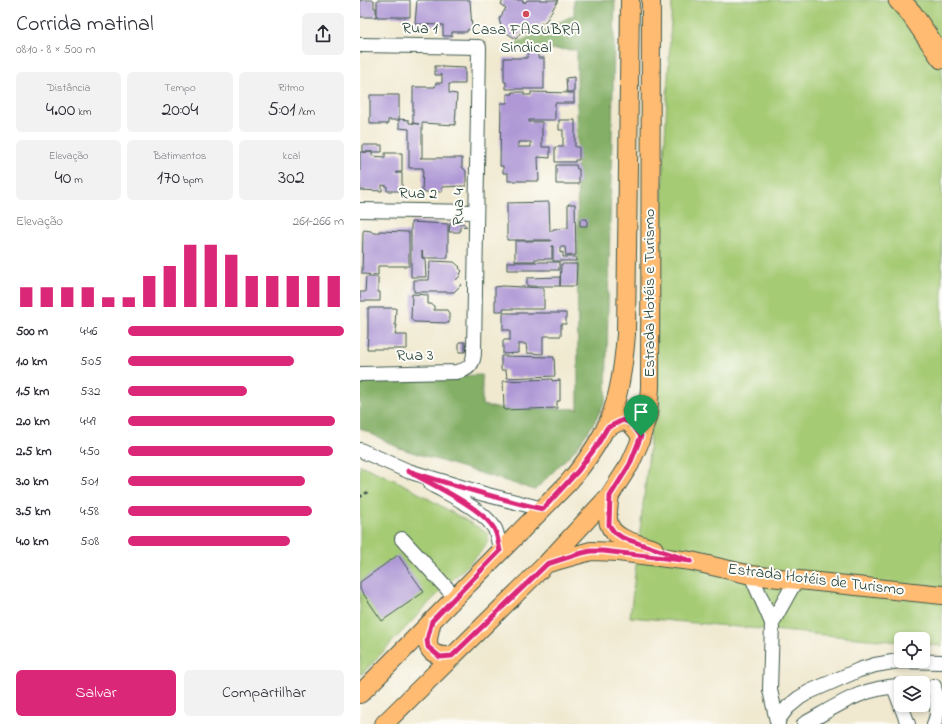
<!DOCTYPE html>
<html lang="pt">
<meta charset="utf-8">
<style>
:root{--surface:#fff;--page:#f2f2f3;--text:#2b2b33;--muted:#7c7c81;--accent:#db2777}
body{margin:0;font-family:"Indie Flower",sans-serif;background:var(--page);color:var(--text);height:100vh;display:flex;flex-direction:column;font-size:15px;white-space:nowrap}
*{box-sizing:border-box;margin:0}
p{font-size:13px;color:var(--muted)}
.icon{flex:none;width:22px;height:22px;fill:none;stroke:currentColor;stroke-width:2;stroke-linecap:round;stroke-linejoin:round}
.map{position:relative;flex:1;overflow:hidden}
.drawer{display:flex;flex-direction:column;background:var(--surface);width:360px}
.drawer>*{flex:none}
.controls{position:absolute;left:534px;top:632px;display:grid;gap:8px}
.controls a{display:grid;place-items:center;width:36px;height:36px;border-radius:6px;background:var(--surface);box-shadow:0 2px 6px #0003;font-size:20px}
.pin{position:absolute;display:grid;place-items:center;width:34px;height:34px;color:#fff;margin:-41px -17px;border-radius:50% 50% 50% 0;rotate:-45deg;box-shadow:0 0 4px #0007}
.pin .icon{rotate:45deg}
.round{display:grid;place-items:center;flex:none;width:42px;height:42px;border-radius:6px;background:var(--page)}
.headline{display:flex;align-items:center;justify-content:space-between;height:68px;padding:0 16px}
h1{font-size:22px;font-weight:600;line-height:30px}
.stats{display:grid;grid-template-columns:repeat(3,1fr);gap:6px;height:68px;padding:4px 16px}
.stats div{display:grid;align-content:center;border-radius:6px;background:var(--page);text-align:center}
.stats b{font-size:20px;font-weight:600}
.stats small{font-size:11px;font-weight:400}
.stats p{font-size:11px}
.chart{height:112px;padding:8px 16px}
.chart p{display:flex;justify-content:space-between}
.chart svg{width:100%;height:72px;margin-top:4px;stroke:var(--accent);stroke-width:6}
.primary-button{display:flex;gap:8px;margin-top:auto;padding:8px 16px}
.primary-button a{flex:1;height:46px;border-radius:6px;background:var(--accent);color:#fff;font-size:16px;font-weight:600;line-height:46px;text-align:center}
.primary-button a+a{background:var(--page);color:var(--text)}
ul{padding:0 16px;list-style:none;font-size:13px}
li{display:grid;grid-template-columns:64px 48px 1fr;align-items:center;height:30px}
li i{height:10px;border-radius:5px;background:var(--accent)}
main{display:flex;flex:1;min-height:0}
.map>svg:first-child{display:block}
.green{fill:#a6cb75;stroke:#628454}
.forest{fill:#84af66;stroke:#52764d}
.building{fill:#af98d5;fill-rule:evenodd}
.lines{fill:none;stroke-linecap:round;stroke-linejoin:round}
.minor-casing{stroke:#3e574b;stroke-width:16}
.major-casing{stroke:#3e574b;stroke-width:20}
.highway-casing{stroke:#3e574b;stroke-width:23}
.path{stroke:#3e574b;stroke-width:2.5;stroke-dasharray:3 3;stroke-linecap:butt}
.minor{stroke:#fff;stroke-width:14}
.major{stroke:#ffbb71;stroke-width:18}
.highway{stroke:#ffbb71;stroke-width:21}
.route-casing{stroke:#fff;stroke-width:8}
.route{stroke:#db2777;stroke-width:5}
.poi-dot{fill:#d1495b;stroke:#fdfcf7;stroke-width:1.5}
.labels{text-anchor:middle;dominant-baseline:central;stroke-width:4;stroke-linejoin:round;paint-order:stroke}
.street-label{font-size:16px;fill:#1f3d34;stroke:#fdfcf7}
.poi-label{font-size:16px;fill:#1f3d34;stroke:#fdfcf7}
</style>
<main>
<section class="drawer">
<div class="headline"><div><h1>Corrida matinal</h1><p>08:10 · 8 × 500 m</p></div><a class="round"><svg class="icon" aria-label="share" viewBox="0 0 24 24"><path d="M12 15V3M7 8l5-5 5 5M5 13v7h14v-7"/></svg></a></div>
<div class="stats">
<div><p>Distância</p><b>4.00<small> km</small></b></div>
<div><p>Tempo</p><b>20:04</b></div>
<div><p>Ritmo</p><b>5:01<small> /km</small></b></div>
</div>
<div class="stats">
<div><p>Elevação</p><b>40<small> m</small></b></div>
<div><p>Batimentos</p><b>170<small> bpm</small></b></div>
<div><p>kcal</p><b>302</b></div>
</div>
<div class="chart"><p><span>Elevação</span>261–266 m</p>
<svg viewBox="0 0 160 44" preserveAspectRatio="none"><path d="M5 44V32M15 44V32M25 44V32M35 44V32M45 44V38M55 44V38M65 44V25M75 44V19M85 44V6M95 44V6M105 44V12M115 44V25M125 44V25M135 44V25M145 44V25M155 44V25"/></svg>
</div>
<ul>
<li><b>500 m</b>4:46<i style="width:100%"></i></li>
<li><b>1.0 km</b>5:05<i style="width:77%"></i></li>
<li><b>1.5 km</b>5:32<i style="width:55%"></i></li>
<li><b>2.0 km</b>4:49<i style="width:96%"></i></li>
<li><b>2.5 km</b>4:50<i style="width:95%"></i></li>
<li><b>3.0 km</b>5:01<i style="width:82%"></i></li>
<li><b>3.5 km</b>4:58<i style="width:85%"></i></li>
<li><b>4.0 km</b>5:08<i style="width:75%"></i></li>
</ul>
<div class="primary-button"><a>Salvar</a><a>Compartilhar</a></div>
</section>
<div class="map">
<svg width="582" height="724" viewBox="0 0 582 724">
<rect width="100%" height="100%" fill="#fdfcf7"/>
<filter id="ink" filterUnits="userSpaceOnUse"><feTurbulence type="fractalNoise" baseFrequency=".025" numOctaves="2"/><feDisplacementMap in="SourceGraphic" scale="8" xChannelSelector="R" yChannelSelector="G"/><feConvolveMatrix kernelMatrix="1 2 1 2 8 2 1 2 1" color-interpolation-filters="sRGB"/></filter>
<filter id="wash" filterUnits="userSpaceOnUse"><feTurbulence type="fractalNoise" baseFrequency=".012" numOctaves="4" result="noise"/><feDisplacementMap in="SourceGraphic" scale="16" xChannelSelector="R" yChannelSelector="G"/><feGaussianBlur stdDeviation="0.9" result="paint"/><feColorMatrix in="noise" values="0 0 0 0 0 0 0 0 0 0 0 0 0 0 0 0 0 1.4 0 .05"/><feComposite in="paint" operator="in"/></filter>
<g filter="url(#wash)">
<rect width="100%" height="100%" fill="#f0e9d0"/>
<path class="green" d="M312,0h270v646l-19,-2v-5h-22v3l-271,-25 19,-164z
M0,465l41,18 87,50v8l-6,10 -53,52 -67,71h-2z"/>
<path class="forest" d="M214,0h41l-9,399 -12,24 -19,27 -40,40 -136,-42 -39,-20v-49l122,-4v30l14,3 82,1 -1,-359 -71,-2 68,-33z"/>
<g id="blocks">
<path class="building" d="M0,0h14v8h2v9h-16z
M17,0h33v17h-33z
M57,0h53l2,29 -5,1v2h-15v4h-9v-11l-28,-1z
M143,0h20v2h2v1l2,-3h31l-12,21 -6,3 -1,4h-5l-2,1 -4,-2 -3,5 -3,1 -1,-1 -5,7 -14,-9 -3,-11 7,-11 -5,-3z
M168,50l10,1v7h6v31h-38v-7h-2v-24h23z
M75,66h7v1l23,1v16h-16v9l8,1 -2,31 -33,-2v34l-2,1h42v9l4,4v15l-24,1v5h-20l1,-24h-14v-39l-10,-1v-9l10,1v3l10,1 -6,-1v-36h22l1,-4h6v-8h-7z
M214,77v15h-7l-1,-14z
M152,92h12v3h7v-3l43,1v10h-19v17h-26v2h13v25h8v11l-12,-1 1,24h-31v-8h-5v-7h-3l1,-63h6v-9h6zM158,142h13v5h-13z
M10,95h29v25h-11v4h-18z
M199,120h16v27h4v13h-4v2h-20v-15h8v-17h-4z
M3,145h19v7h-19z
M0,152h12v4l13,1v-4h17v19h-5l-1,1h6v18h-15v-5l-5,-1v6l-22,-1z
M196,165h20l1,4h2v15h-23z
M189,202l1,29h3v-2l15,-1v-24h7l1,51 -10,1 -1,-9h-5v6l3,-1v5h13v4h-23v-15h-1v13h-17v2h-20v-20h36v-1h-44v-37z
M220,219h7v7h-7z
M51,222l37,2v34h-25l-1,-7v7h3l1,19h-15z
M90,223h13l4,4 -7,-1v6h-11z
M4,230l7,1 2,2h6v-2l30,1v34h-31v9l-16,-1 1,-42z
M72,261l22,1 6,5 -1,1 3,3 -2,3 1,1 -5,5 5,5 -7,7h-40v-12h15l1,-18z
M147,262h52v8h-52z
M201,264h16l-1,22h-16z
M6,277h12v15h2v9h-20v-9h5z
M200,277v9h-33v-8z
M143,286l41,2v21h-41v2h-8v-24z
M52,294l16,1v9h3l3,2v4h13l2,3v10l-35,-1 -3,-3z
M8,308h28l-1,17h2l-2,10h12v14h-40l1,-14z
M143,313h63v11h-5v12h-18v18l-16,-1 -1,-9h-8v9l-15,1v-14h7v-10h-7z
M99,342h6v10h-6z
M141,356l53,1 1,19 -48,2 -1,-8h-5z
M192,379v2l8,-1v21h-3v7l-53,2 -1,-29z
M38,555l26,37 -42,29 -22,-32v-7z"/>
</g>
</g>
<g filter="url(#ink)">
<use href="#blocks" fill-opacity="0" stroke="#3e574b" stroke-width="1"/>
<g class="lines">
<defs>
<path id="minor" d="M0,45l119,2 -5,304c0,13 -5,19 -18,21l-96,2
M0,210l116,2
M0,450l48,21 76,23 59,15
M71,484c19,11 53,26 64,45 3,7 4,15 5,22
M42,539l53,58
M391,575l21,48 -2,67 7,31
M412,623l25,-45
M574,686c2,12 6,27 0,38
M534,687l14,37
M418,724l-1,-3 11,-14 11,-9 10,-6 50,-22 16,-5 23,-4 44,1
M444,724c33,-18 58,-37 97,-38"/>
<path id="major" d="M247,428l11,-6 8,-1 7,5 8,10
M250,495c-1,9 -4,20 -1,29 5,16 31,20 45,25
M188,563l43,-12 27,1 73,9 60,14 191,20
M72,621c-6,22 -9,36 20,35
M0,694l208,-211c44,-51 53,-84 58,-149l4,-334
M24,724l163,-161 63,-68 20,-31 9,-20 9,-30 2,-27 1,-387"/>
<path id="highway" d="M539,0l12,13 31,45"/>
</defs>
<use href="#minor" class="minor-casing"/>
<use href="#major" class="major-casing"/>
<use href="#highway" class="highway-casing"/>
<path class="path" d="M0,497l9,-6"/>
<use href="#minor" class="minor"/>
<use href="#major" class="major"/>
<use href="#highway" class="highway"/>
</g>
</g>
<g class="lines" filter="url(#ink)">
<defs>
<path id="route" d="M263,420l8,3 10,13 -11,28 -20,32 -1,29 5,7 9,6 68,23 -88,-10h-12l-13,3 -31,10 -95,92 -12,1 -12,-10 -1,-7 5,-19 68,-70c-2,-8 -2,-17 -7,-24 -14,-21 -62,-43 -85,-56 45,14 89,28 135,38l35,-38 20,-27 9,-16z"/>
</defs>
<use href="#route" class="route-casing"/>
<use href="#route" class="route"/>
</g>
<circle class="poi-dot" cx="166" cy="14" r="4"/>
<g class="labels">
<g class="street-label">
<text transform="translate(60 29) rotate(1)">Rua 1</text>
<text transform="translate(58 194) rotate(1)">Rua 2</text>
<text transform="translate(99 207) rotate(-89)">Rua 4</text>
<text transform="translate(290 293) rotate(-90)">Estrada Hotéis e Turismo</text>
<text transform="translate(55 356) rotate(-1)">Rua 3</text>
<text transform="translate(456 580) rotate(7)">Estrada Hotéis de Turismo</text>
</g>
<g class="poi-label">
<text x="166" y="30">Casa FASUBRA<tspan x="166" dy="18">Sindical</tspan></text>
</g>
</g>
</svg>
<div class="controls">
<a><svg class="icon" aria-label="locate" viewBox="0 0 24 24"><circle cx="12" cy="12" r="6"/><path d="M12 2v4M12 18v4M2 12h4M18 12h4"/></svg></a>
<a><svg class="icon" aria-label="layers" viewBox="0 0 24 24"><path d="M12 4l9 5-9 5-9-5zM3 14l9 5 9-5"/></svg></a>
</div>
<div class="pin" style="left:281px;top:436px;background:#1e9e55"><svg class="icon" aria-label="arrive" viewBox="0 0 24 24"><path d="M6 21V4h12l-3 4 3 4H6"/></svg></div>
</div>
</main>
